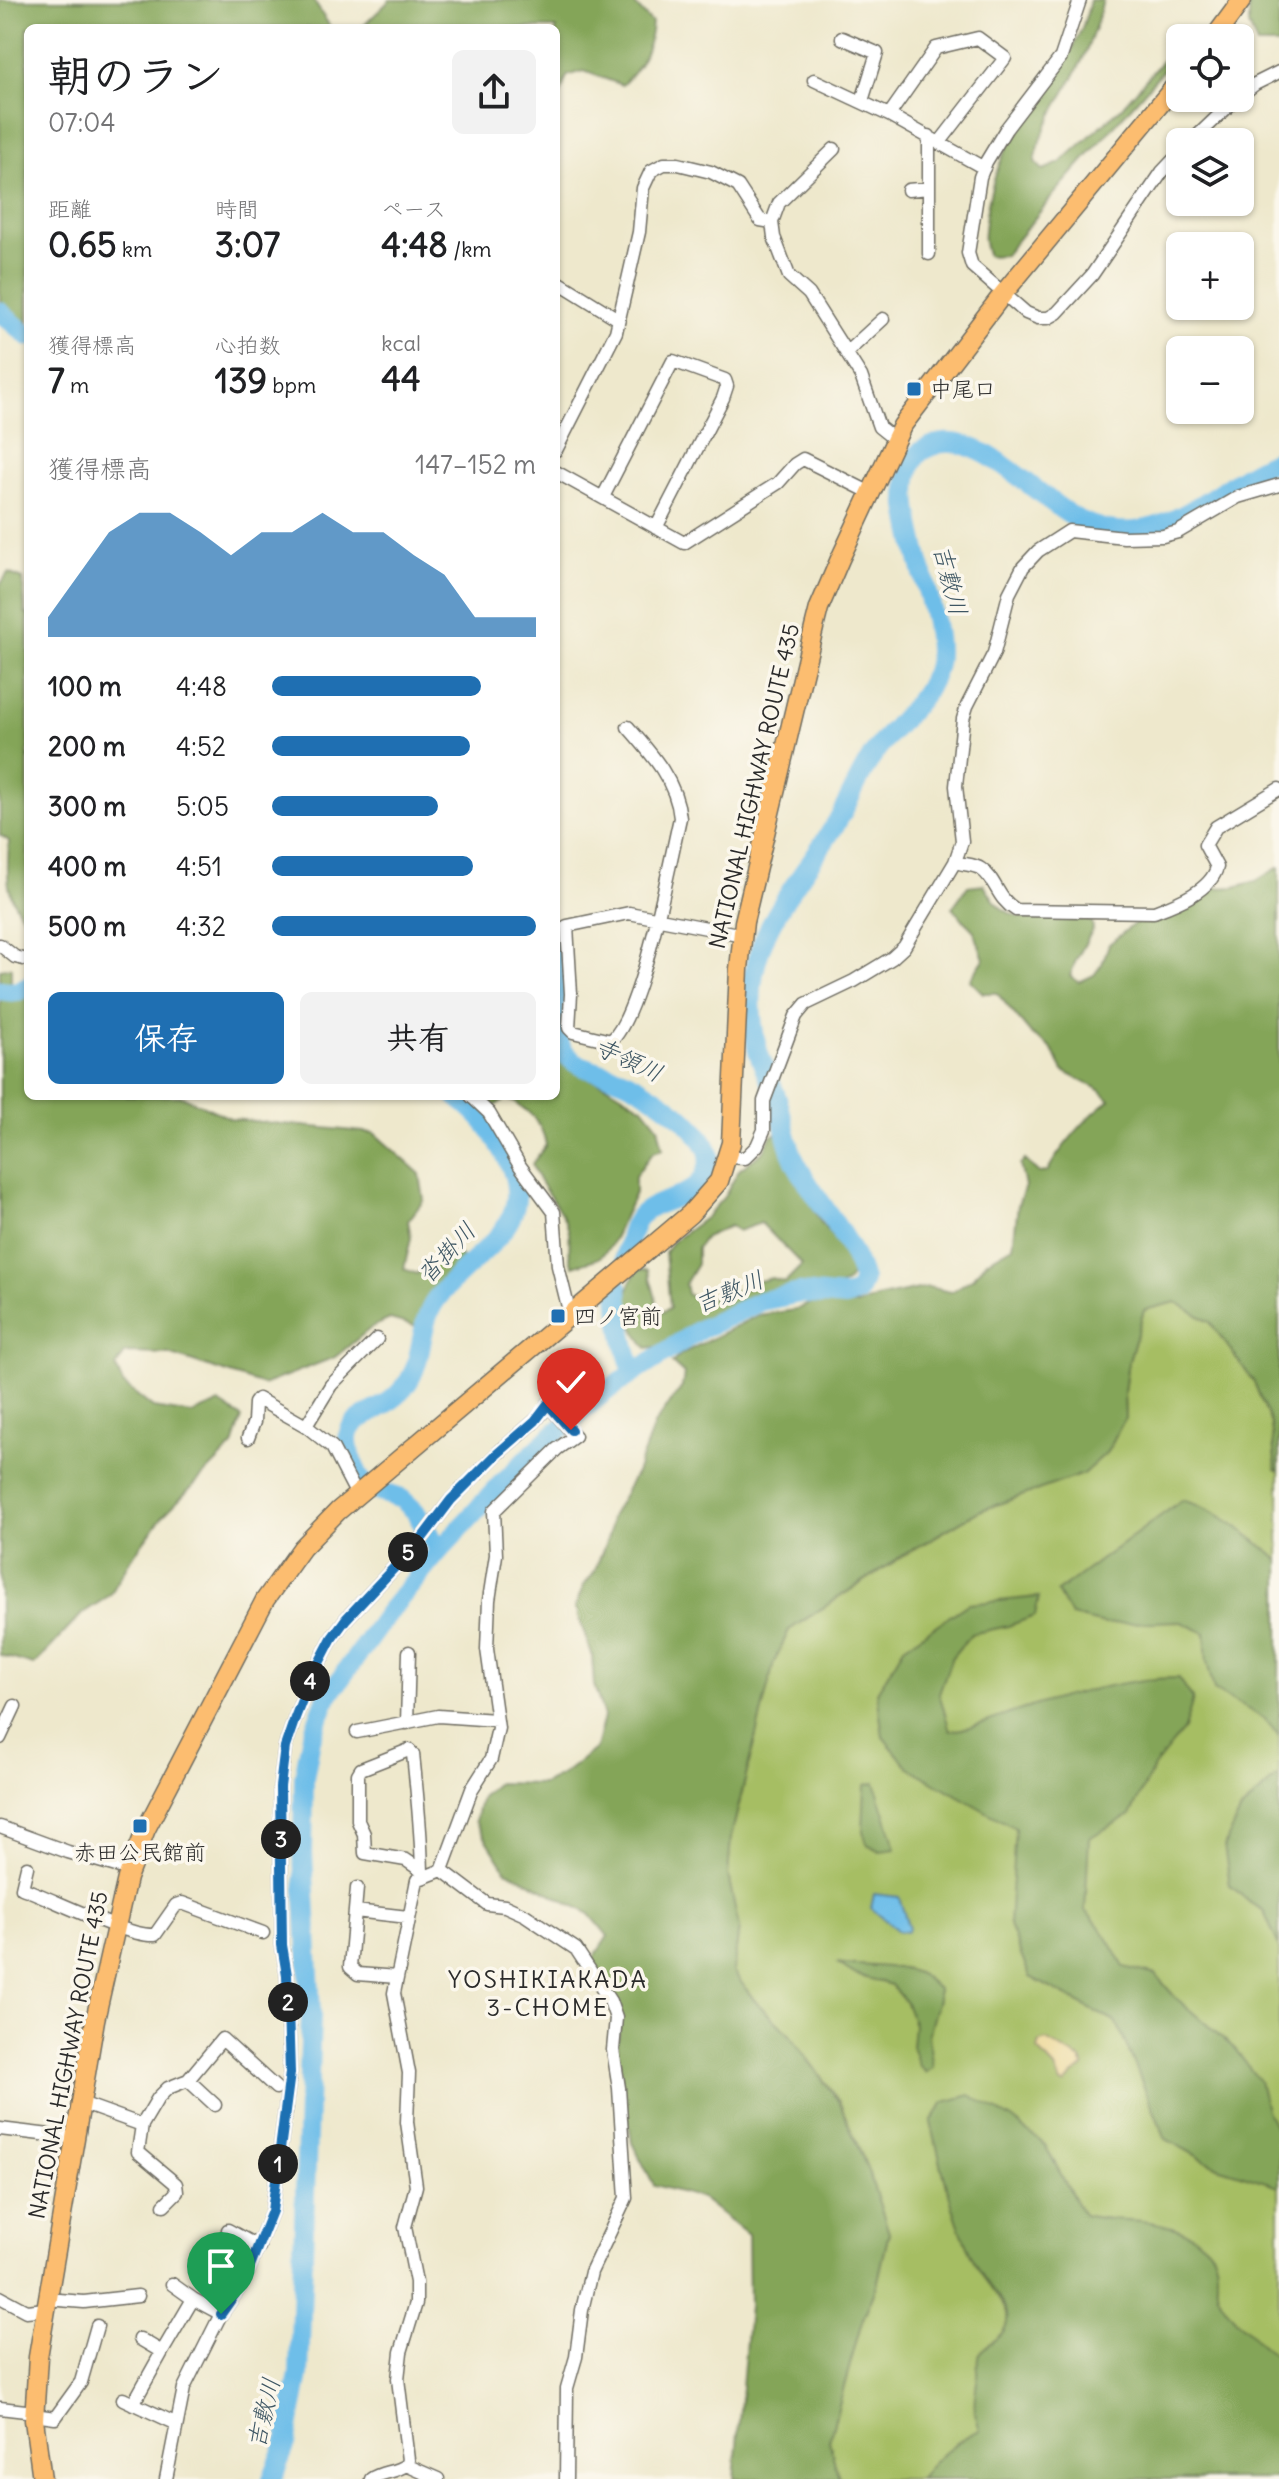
<!DOCTYPE html>
<html lang="ja">
<meta charset="utf-8">
<style>
:root{--surface:#fff;--page:#f2f2f2;--text:#202124;--muted:#757577;--accent:#1f6fb2}
body{margin:0;font-family:Delius,"Klee One",sans-serif;background:var(--page);color:var(--text);height:100vh;display:flex;flex-direction:column;font-size:30px;white-space:nowrap}
*{box-sizing:border-box;margin:0}
p{font-size:26px;color:var(--muted)}
.icon{flex:none;width:44px;height:44px;fill:none;stroke:currentColor;stroke-width:2;stroke-linecap:round;stroke-linejoin:round}
.map{position:relative;flex:1;overflow:hidden}
.sheet{position:absolute;left:24px;top:24px;width:536px;height:1076px;display:flex;flex-direction:column;background:var(--surface);border-radius:12px;box-shadow:0 2px 6px #0004}
.sheet>*{flex:none}
.tools{position:absolute;left:1166px;top:24px;display:grid;gap:16px}
.tools a{display:grid;place-items:center;width:88px;height:88px;border-radius:12px;background:var(--surface);box-shadow:0 2px 6px #0004;font-size:40px}
.pin{position:absolute;display:grid;place-items:center;width:68px;height:68px;color:#fff;margin:-82px -34px;border-radius:50% 50% 50% 0;rotate:-45deg;box-shadow:0 0 8px #0007}
.pin .icon{rotate:45deg}
.km{position:absolute;width:40px;height:40px;margin:-20px;border-radius:50%;background:#222;color:#fff;font-size:22px;line-height:40px;text-align:center}
.round{display:grid;place-items:center;flex:none;width:84px;height:84px;border-radius:12px;background:var(--page)}
.headline{display:flex;align-items:center;justify-content:space-between;height:136px;padding:0 24px}
h1{font-size:44px;font-weight:700;line-height:60px}
.metrics{display:grid;grid-template-columns:repeat(3,1fr);gap:12px;height:136px;padding:8px 24px}
.metrics div{display:grid;align-content:center}
.metrics b{font-size:34px;font-weight:700}
.metrics small{font-size:22px;font-weight:400}
.metrics p{font-size:22px}
.chart{height:224px;padding:16px 24px}
.chart p{display:flex;justify-content:space-between}
.chart svg{width:100%;height:144px;margin-top:8px;fill:var(--accent);opacity:.7}
.cta{display:flex;gap:16px;margin-top:auto;padding:16px 24px}
.cta a{flex:1;height:92px;border-radius:12px;background:var(--accent);color:#fff;font-size:32px;font-weight:700;line-height:92px;text-align:center}
.cta a+a{background:var(--page);color:var(--text)}
ul{padding:0 24px;list-style:none;font-size:26px}
li{display:grid;grid-template-columns:128px 96px 1fr;align-items:center;height:60px}
li i{height:20px;border-radius:10px;background:var(--accent)}
.map>svg:first-child{display:block}
.green{fill:#a6be63;stroke:#687447;stroke-width:2}
.forest{fill:#84a559;stroke:#586842;stroke-width:2;fill-rule:evenodd}
.sand{fill:#eeda9e;stroke:#8c8264;stroke-width:2}
.water{fill:#6ebee9;stroke:#4c748a;stroke-width:2}
.lines{fill:none;stroke-linecap:round;stroke-linejoin:round}
.river{stroke:#6ebee9;stroke-width:20}
.minor-casing{stroke:#6f6d63;stroke-width:15}
.highway-casing{stroke:#6f6d63;stroke-width:21}
.minor{stroke:#fff;stroke-width:12}
.highway{stroke:#fcbd6f;stroke-width:18}
.route-casing{stroke:#fff;stroke-width:16}
.route{stroke:#1f6fb2;stroke-width:10}
.poi-dot{fill:#1f6fb2;stroke:#fbf7ec;stroke-width:3}
.labels{text-anchor:middle;dominant-baseline:central;stroke-width:7;stroke-linejoin:round;paint-order:stroke}
.poi-label{font-size:22px;fill:#2b2b2b;stroke:#fbf7ec;text-anchor:start}
.street-label{font-size:22px;fill:#2b2b2b;stroke:#fbf7ec}
.water-label{font-size:24px;font-style:italic;fill:#3f5764;stroke:#fbf7ec}
.neighbourhood-label{font-size:24px;letter-spacing:2px;fill:#2b2b2b;stroke:#fbf7ec}
</style>
<div class="map">
<svg width="1279" height="2479" viewBox="0 0 1279 2479">
<rect width="100%" height="100%" fill="#fbf7ec"/>
<filter id="ink" filterUnits="userSpaceOnUse"><feTurbulence type="fractalNoise" baseFrequency=".0125" numOctaves="2"/><feDisplacementMap in="SourceGraphic" scale="16" xChannelSelector="R" yChannelSelector="G"/><feConvolveMatrix kernelMatrix="1 2 1 2 8 2 1 2 1" color-interpolation-filters="sRGB"/></filter>
<filter id="wash" filterUnits="userSpaceOnUse"><feTurbulence type="fractalNoise" baseFrequency=".006" numOctaves="4" result="noise"/><feDisplacementMap in="SourceGraphic" scale="32" xChannelSelector="R" yChannelSelector="G"/><feGaussianBlur stdDeviation="1.8" result="paint"/><feColorMatrix in="noise" values="0 0 0 0 0 0 0 0 0 0 0 0 0 0 0 0 0 1.4 0 .05"/><feComposite in="paint" operator="in"/></filter>
<g filter="url(#wash)">
<rect width="100%" height="100%" fill="#eee8cc"/>
<path class="green" d="M1176,1302l34,20 44,60 17,42 5,45 3,2v1008h-440l-10,-38 33,-120 15,-36 12,-53 -22,-64 -28,-67 -49,-66 -35,-34 -22,-30 6,-43 -11,-53 3,-38 43,-175 15,-32 119,-77 71,-42 104,-37 24,-22 18,-34 -1,-25 3,-25 17,-58z"/>
<path class="forest" d="M0,0h313l18,28h-303v301l-28,-19z
M390,0h241l21,23c-2,26 -11,44 -30,62l-38,-14 -17,5 -7,20 -4,2v-70h-195z
M1090,0h13c-4,18 -11,37 -18,54 -16,37 -43,67 -50,108l8,8 17,-7 62,-56 58,-67v11l-125,142 -50,62 -17,1c-7,-15 -4,-25 -2,-42 5,-30 15,-60 32,-86 26,-39 64,-80 72,-128z
M1221,0h58v45h-22l-8,-20v-16z
M8,573l15,6 2,34 3,1v309c-24,-27 -21,-48 -19,-82l-9,-6v-250z
M1279,867v604l-3,-2 -5,-46 -17,-41 -44,-60 -34,-20 -32,8 -17,58 -3,25 1,25 -18,34 -24,22 -104,37 -71,41 -119,78 -15,32 -43,175 -3,38 11,53 -6,43 22,30 35,34 49,67 28,66 22,64 -12,53 -15,36 -33,120 10,38h-105l15,-173 -1,-71 -47,-37 -47,-13 -22,-42 -15,-91 3,-33 -29,-57 17,-26 -18,-22 -84,-44 -31,-49 6,-24 16,-14 46,1 20,-10 33,-26 8,-31 -10,-32 -2,-30 -17,-48 9,-22 10,-12 15,-39 2,-17 25,-44 18,-48 28,-38 2,-13 -12,-11 9,-9 77,-39 38,-5 15,-7 48,2 17,-7 52,-11 23,5 22,-14 14,-17 26,-15 5,-41 7,-19 -5,-21 5,-5 14,13 8,-1c12,-23 42,-58 63,-72l-10,-10 -37,-19 -12,-23 -20,-14 -34,-41h-14l-13,-13 14,-21 -10,-28 -22,-23 16,-22 16,-2c4,7 9,16 15,22 23,21 64,9 93,15l1,8 -17,31 -6,16 9,6 15,-7 8,-11 7,-20 30,-24 26,-6 32,-20 17,-6 21,-1 21,-6z
M11,967v20l6,10 11,-3v102h154l50,23 142,14 46,41 4,26 -16,21 3,17 -7,31 13,5 16,-18 24,-4 8,9 -38,40 -9,26 -28,-8 -18,8 -37,30 -72,28 -94,-31 -44,-1 -9,14 7,17 30,24 39,6 27,-11 23,15 -9,28 -70,70 -33,44 -20,35 -27,18 -49,52 -34,-10v-686z
M556,1058l30,19 20,8 37,22 15,19 5,23 -10,3 -18,24v17l-25,54 -11,11 -26,8c-7,-13 -1,-25 -5,-38 -8,-24 -29,-40 -36,-64l14,-19c-4,-24 -18,-36 -39,-47l-14,9 -13,-11h76z
M780,1132l9,27 32,64 23,27 10,22 -7,10 -11,8c-45,-8 -88,7 -127,29 -13,7 -24,19 -37,25 -7,3 -17,3 -25,4 -21,-27 -29,-49 -9,-79l10,1 8,29 1,16 13,-7 -5,-55 6,-10 35,-26 18,-20 15,-27 25,-19 7,-15zM761,1223l41,42 -17,17 -13,-4 -13,3 -14,8 -22,4 -22,9 -14,-8 -2,-10 12,-20v-16l8,-11 25,-11 8,5z
M1182,1500c39,11 67,35 97,60v176l-14,-17 -51,-29 -7,-28 -2,-29 -26,-12 -75,3 -33,-8 -14,-24z
M1039,1597l-4,19 -27,10 -37,8 -19,23 -13,36 11,38c26,-3 51,-15 77,-23 48,-15 101,-30 152,-30l14,21 -9,30 -30,38 -24,48 -41,23 -4,73c17,15 28,36 39,56l32,8 19,22 60,52 24,32 7,29 13,25v51l-62,-19 -51,-28 -49,-116 -87,-46 -21,-51 6,-98 -106,-60 -26,-31 -6,-45 27,-45 64,-43z
M1279,1775v171l-16,-36 -13,-7 -20,-18 -6,-39 17,-36z
M875,1783l21,66 -16,2 -13,-7 -4,-13 2,-46z
M837,1963c26,4 55,1 80,10 8,3 15,10 21,16v10l-10,37 5,31 -7,6 -7,-7 -7,-20 2,-21 -8,-22 -15,-18 -35,-10z
M970,2095l42,24 33,26 38,70c33,8 63,1 97,15 19,7 38,19 37,42 0,8 -2,17 2,24 12,23 35,41 54,59l6,-3v127h-359c14,-20 37,-40 60,-49 -8,-23 -6,-31 -2,-54 1,-7 -3,-17 2,-24 11,-12 30,-17 27,-38 -2,-12 -16,-25 -23,-36 -7,-10 -12,-21 -17,-32 -17,-40 -26,-82 -36,-124l13,-20z"/>
<path class="sand" d="M1046,2040l35,20 3,7 -10,7 -9,11 -4,-1 -6,-16 -17,-18 2,-8z"/>
<path class="water" d="M874,1894l25,3 10,32 -2,3 -9,-1 -27,-23z"/>
<g class="lines">
<path class="river" d="M0,312l28,24
M556,949c2,20 -2,89 7,102 14,19 39,20 59,28 25,10 95,56 87,85 -10,37 -41,30 -65,48 -13,10 -15,29 -19,44
M0,990l16,2 12,-6
M618,1287c1,30 5,57 15,84
M361,1480c-37,-74 13,-52 45,-95 19,-26 12,-60 30,-85 33,-48 108,-72 70,-144 -15,-28 -25,-41 -50,-60
M377,1491l25,8 13,12 24,40
M272,2479l14,-35 13,-70 12,-359 -8,-162 1,-75 7,-39 15,-40 61,-85 52,-63 63,-68 44,-42 56,-47 97,-64 62,-29 39,-8 45,4 13,-4 5,-13c-12,-42 -45,-77 -66,-115 -11,-20 -13,-47 -21,-69 -6,-17 -15,-32 -19,-49 -24,-98 31,-147 78,-222 15,-24 25,-53 42,-76 19,-27 54,-52 60,-85 10,-54 -57,-173 -17,-212 1,-1 11,-6 12,-6 47,-20 111,58 149,75 80,38 131,-36 198,-62"/>
</g>
</g>
<g filter="url(#ink)">
<g class="lines">
<defs>
<path id="minor" d="M1080,0l-19,57 -55,72 -20,33 -6,15 -12,76 4,13 54,47 12,5h10l9,-5 35,-38 70,-103 18,-19
M842,38l35,15 -15,48
M814,80l75,35 95,53
M1240,96l15,-12 24,-12
M889,115l47,-67 42,-10 27,20 -65,84
M929,136v118
M1191,142l46,-44
M908,190l21,-2
M772,222l7,-19 55,-54
M556,287l4,-4 58,36
M846,353l37,-34
M556,450l60,-118 23,-100 4,-44 8,-17 13,-7h14l33,8 27,14 22,34 12,2 2,15 15,39 20,18 52,82 18,51 15,12
M556,472l128,71 94,-60 17,-19 8,-5 66,33
M603,497l70,-136 52,19 2,6 -4,12 -67,130
M628,727c23,26 49,55 52,91 -11,47 -38,196 -69,223l-38,-9 -4,-4 2,-34 -4,-68 62,-13 114,22
M955,862c9,3 19,2 26,7 16,11 15,29 35,41l138,2c21,-8 57,-21 63,-45l-12,-22 11,-18 63,-38
M0,945l15,12 13,3
M471,1096l18,17 31,53 34,46 4,54 12,49
M728,1157l17,1 12,-12 7,-16v-29l32,-85 10,-12 48,-23 38,-23 12,-11 51,-85 7,-21 -6,-55 7,-67 4,-13 27,-53 15,-59 14,-27 15,-16 31,-20 55,6 39,-1 15,-4 60,-35 41,-12
M248,1438l6,-16 1,-19 3,-4 48,27
M357,1495l-25,-48 -26,-21 25,-41 46,-46
M407,1723l2,-71
M357,1732l81,-16 58,4
M0,1738l15,-32
M0,1827l68,25 62,18
M27,1867l-5,21c31,11 105,49 133,47l21,-30 6,-2 81,30
M442,1870l45,34 18,2 20,9 51,34 34,52 6,17 -3,32 6,38 7,110 -35,74 -9,38 -6,47 -9,31 -1,91
M422,1871l-16,-11 -41,-7 -1,-19 -6,-13v-47l3,-5 48,-19 4,4c4,41 9,82 9,124
M357,1888l-7,79 8,7 39,3
M355,1911l53,6
M188,2080l27,25
M81,2103l61,22 -4,27 38,32 1,8 -13,13
M142,2125l16,-27 10,-10 20,-8 34,-41 54,49
M0,2129l74,9
M228,2230l31,17
M0,2297l26,14 20,-2
M47,2299l37,3 54,-6
M193,2299l28,15
M162,2352l31,-53 -21,-15
M123,2399l52,24
M133,2404l29,-52 -22,-13
M0,2408l34,4
M34,2415l21,3 26,-36 16,-56
M406,2465l2,-5 -10,-81 3,-27 15,-49v-21l-11,-55 11,-41 -9,-64 2,-49 -15,-80 23,-113 25,-10 30,-81 19,-30 7,-31 -11,-79 2,-49 7,-45 -2,-44 63,-62 18,-13 -27,-32
M406,2465l32,14
M166,2479l18,-91 37,-74 23,-33 28,-70 18,-138 -3,-98 -5,-30 -2,-158 5,-40 10,-29 14,-36 23,-44 14,-19 77,-82 28,-37 46,-46 38,-33 22,-26
M371,2479c11,-8 24,-6 35,-14"/>
<path id="highway" d="M1214,38l28,-38
M42,2479l-8,-59 4,-63 57,-337 32,-142 19,-49 119,-229 37,-52 36,-37 352,-297 29,-33 12,-38 8,-174 5,-47 70,-294 5,-20 21,-49 62,-133 101,-132 177,-214"/>
</defs>
<use href="#minor" class="minor-casing"/>
<use href="#highway" class="highway-casing"/>
<use href="#minor" class="minor"/>
<use href="#highway" class="highway"/>
</g>
</g>
<g class="lines" filter="url(#ink)">
<defs>
<path id="route" d="M221,2314l23,-33 28,-70 18,-138 -3,-98 -5,-30 -2,-158 5,-40 10,-29 14,-36 23,-44 14,-19 77,-82 28,-37 46,-46 38,-33 13,-17 23,26"/>
</defs>
<use href="#route" class="route-casing"/>
<use href="#route" class="route"/>
</g>
<g class="poi-dot">
<rect x="906" y="381" width="16" height="16" rx="4"/>
<rect x="550" y="1308" width="16" height="16" rx="4"/>
<rect x="132" y="1818" width="16" height="16" rx="4"/>
</g>
<g class="labels">
<g class="poi-label">
<text x="930" y="389">中尾口</text>
<text x="574" y="1316">四ノ宮前</text>
<text x="140" y="1852" text-anchor="middle">赤田公民館前</text>
</g>
<g class="street-label">
<text transform="translate(754 786) rotate(-77)">NATIONAL HIGHWAY ROUTE 435</text>
<text transform="translate(68 2055) rotate(-79)">NATIONAL HIGHWAY ROUTE 435</text>
</g>
<g class="water-label">
<text transform="translate(951 580) rotate(76)">吉敷川</text>
<text transform="translate(629 1059) rotate(25)">寺領川</text>
<text transform="translate(446 1252) rotate(-47)">沓掛川</text>
<text transform="translate(729 1291) rotate(-22)">吉敷川</text>
<text transform="translate(263 2413) rotate(-77)">吉敷川</text>
</g>
<g class="neighbourhood-label">
<text x="548" y="1979">YOSHIKIAKADA<tspan x="548" dy="28">3-CHOME</tspan></text>
</g>
</g>
</svg>
<div class="tools">
<a><svg class="icon" aria-label="locate" viewBox="0 0 24 24"><circle cx="12" cy="12" r="6"/><path d="M12 2v4M12 18v4M2 12h4M18 12h4"/></svg></a>
<a><svg class="icon" aria-label="layers" viewBox="0 0 24 24"><path d="M12 4l9 5-9 5-9-5zM3 14l9 5 9-5"/></svg></a>
<a>+</a>
<a>−</a>
</div>
<div class="pin" style="left:221px;top:2314px;background:#1e9e55"><svg class="icon" aria-label="arrive" viewBox="0 0 24 24"><path d="M6 21V4h12l-3 4 3 4H6"/></svg></div>
<div class="pin" style="left:571px;top:1430px;background:#d93025"><svg class="icon" aria-label="check" viewBox="0 0 24 24"><path d="M5 12l5 5 9-10"/></svg></div>
<b class="km" style="left:278px;top:2164px">1</b>
<b class="km" style="left:288px;top:2002px">2</b>
<b class="km" style="left:281px;top:1839px">3</b>
<b class="km" style="left:310px;top:1681px">4</b>
<b class="km" style="left:408px;top:1552px">5</b>
<section class="sheet">
<div class="headline"><div><h1>朝のラン</h1><p>07:04</p></div><a class="round"><svg class="icon" aria-label="share" viewBox="0 0 24 24"><path d="M12 15V3M7 8l5-5 5 5M5 13v7h14v-7"/></svg></a></div>
<div class="metrics">
<div><p>距離</p><b>0.65<small> km</small></b></div>
<div><p>時間</p><b>3:07</b></div>
<div><p>ペース</p><b>4:48<small> /km</small></b></div>
</div>
<div class="metrics">
<div><p>獲得標高</p><b>7<small> m</small></b></div>
<div><p>心拍数</p><b>139<small> bpm</small></b></div>
<div><p>kcal</p><b>44</b></div>
</div>
<div class="chart"><p><span>獲得標高</span>147–152 m</p>
<svg viewBox="0 0 160 44" preserveAspectRatio="none"><path d="M0 44V38L10 25L20 12L30 6L40 6L50 12L60 19L70 12L80 12L90 6L100 12L110 12L120 19L130 25L140 38L150 38L160 38V44z"/></svg>
</div>
<ul>
<li><b>100 m</b>4:48<i style="width:79%"></i></li>
<li><b>200 m</b>4:52<i style="width:75%"></i></li>
<li><b>300 m</b>5:05<i style="width:63%"></i></li>
<li><b>400 m</b>4:51<i style="width:76%"></i></li>
<li><b>500 m</b>4:32<i style="width:100%"></i></li>
</ul>
<div class="cta"><a>保存</a><a>共有</a></div>
</section>
</div>
